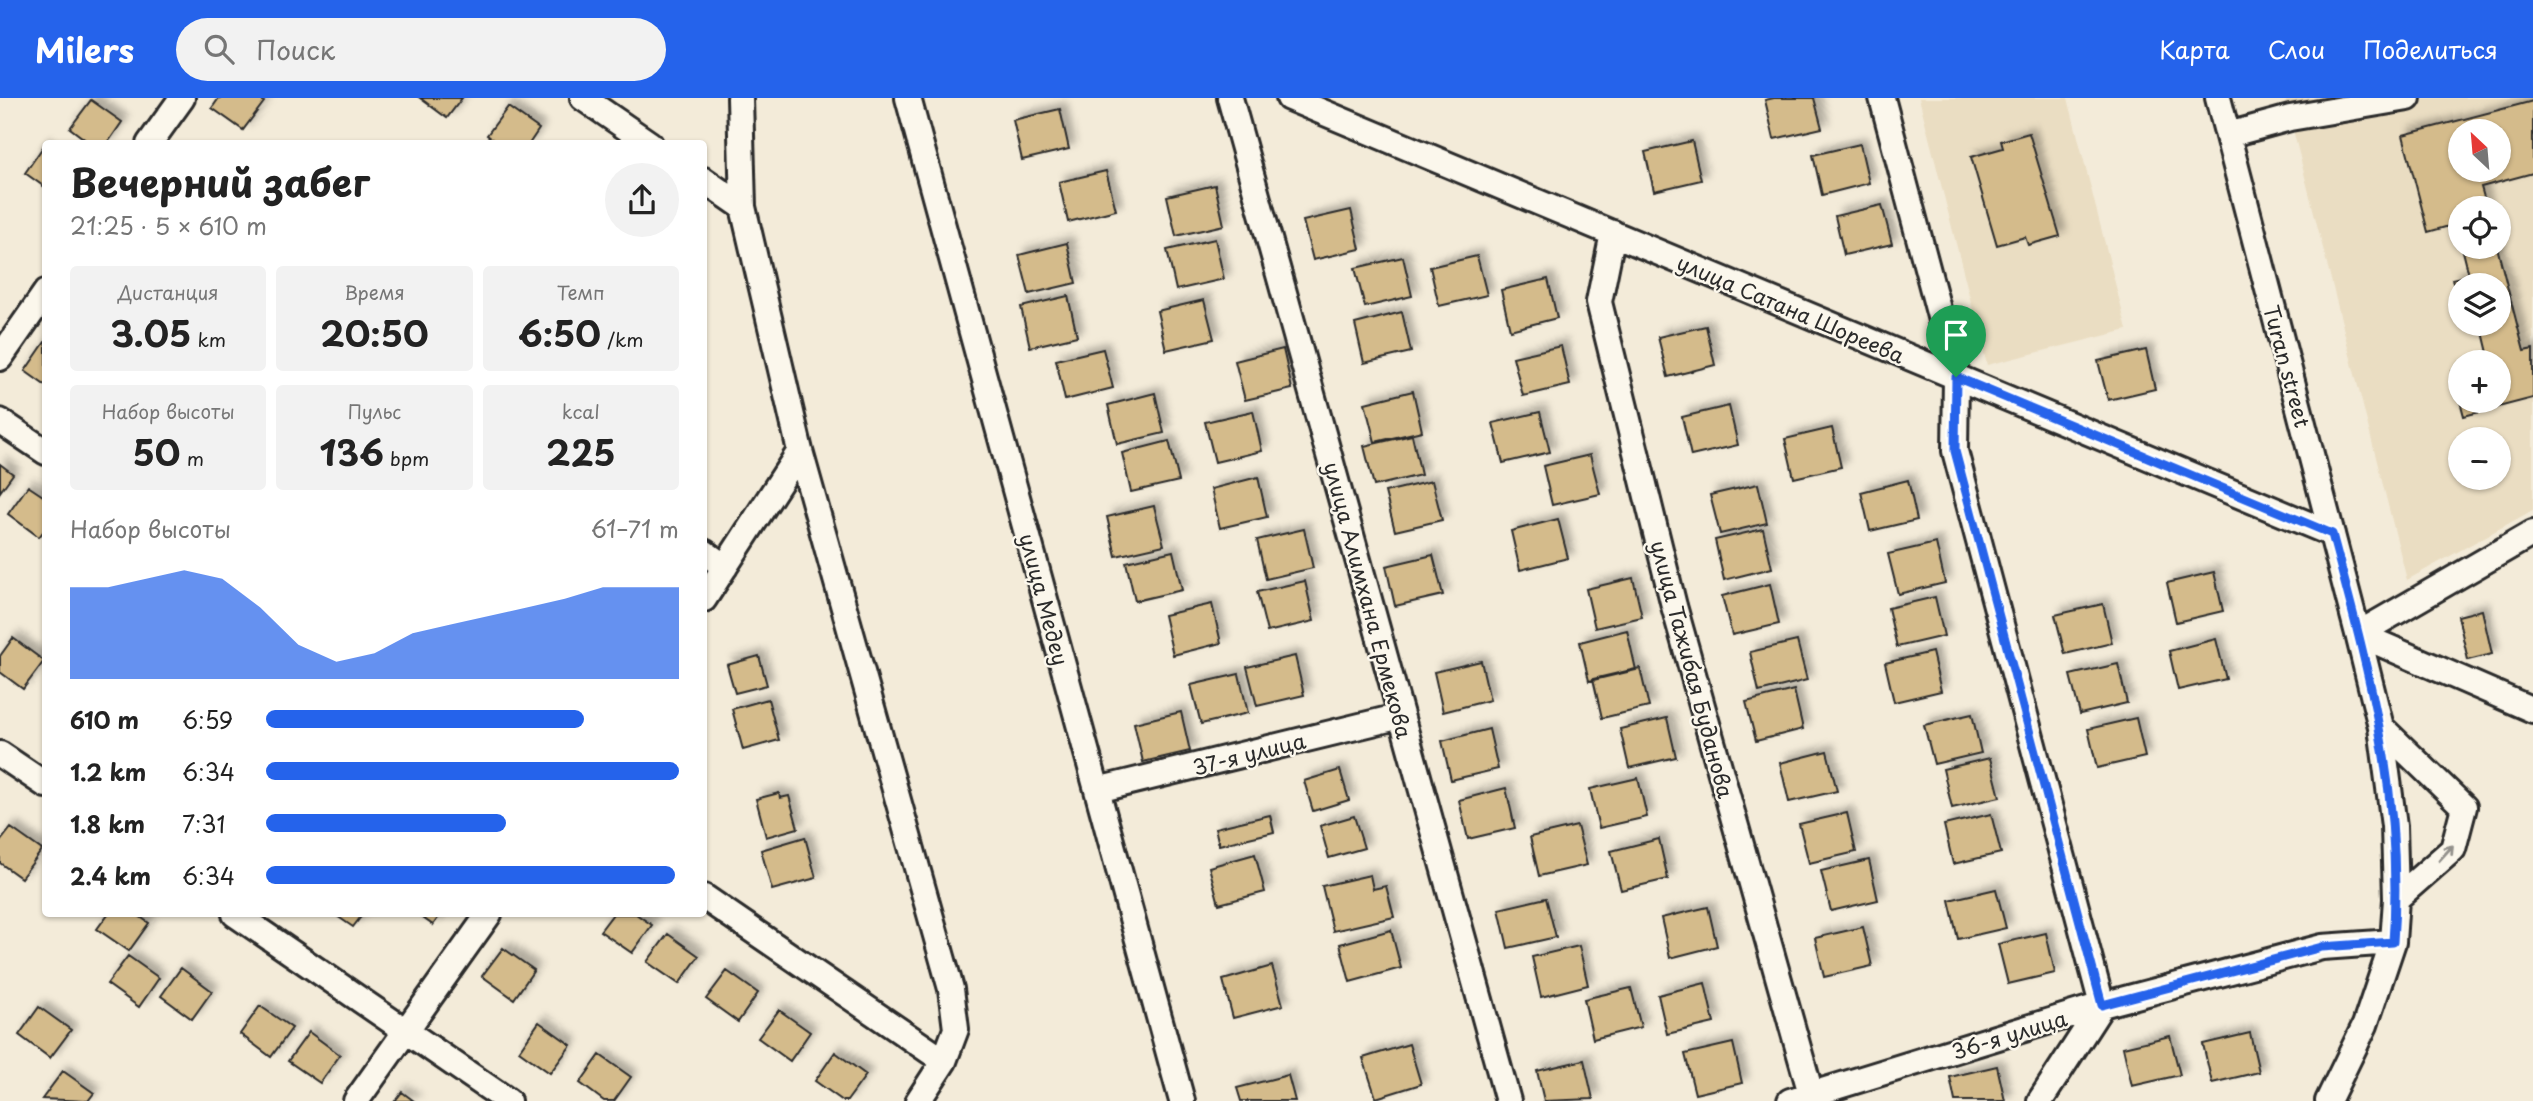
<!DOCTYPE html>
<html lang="ru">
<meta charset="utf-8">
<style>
:root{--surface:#fff;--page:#f2f2f2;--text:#222;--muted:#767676;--accent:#2563eb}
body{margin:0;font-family:"Playpen Sans",sans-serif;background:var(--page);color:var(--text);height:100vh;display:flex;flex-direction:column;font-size:26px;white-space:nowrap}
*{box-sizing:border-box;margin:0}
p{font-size:23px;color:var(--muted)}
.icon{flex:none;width:38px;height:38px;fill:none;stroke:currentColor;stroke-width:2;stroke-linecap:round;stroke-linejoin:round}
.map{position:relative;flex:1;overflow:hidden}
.panel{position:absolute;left:42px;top:42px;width:665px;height:777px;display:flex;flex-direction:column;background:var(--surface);border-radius:7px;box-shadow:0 2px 5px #0004}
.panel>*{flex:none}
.needle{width:46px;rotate:334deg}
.buttons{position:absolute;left:2448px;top:21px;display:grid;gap:14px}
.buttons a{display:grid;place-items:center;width:63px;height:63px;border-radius:50%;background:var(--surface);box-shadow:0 2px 5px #0004;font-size:35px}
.pin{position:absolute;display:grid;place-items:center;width:60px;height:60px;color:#fff;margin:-72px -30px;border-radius:50% 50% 50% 0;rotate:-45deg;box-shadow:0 0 7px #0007}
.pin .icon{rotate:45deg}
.round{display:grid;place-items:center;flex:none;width:74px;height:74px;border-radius:37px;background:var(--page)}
.summary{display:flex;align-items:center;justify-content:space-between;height:119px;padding:0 28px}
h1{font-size:38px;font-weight:700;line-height:52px}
.metrics{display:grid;grid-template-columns:repeat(3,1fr);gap:10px;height:119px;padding:7px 28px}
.metrics div{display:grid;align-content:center;border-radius:7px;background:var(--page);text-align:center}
.metrics b{font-size:35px;font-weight:700}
.metrics small{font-size:19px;font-weight:400}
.metrics p{font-size:19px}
.chart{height:196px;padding:14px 28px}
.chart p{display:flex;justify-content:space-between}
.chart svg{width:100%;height:126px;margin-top:7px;fill:var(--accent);opacity:.7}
ul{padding:0 28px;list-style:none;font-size:23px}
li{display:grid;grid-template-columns:112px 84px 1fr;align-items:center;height:52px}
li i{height:18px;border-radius:9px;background:var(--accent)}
header{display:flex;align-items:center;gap:42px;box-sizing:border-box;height:98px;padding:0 35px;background:var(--accent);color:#fff}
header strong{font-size:33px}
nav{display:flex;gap:38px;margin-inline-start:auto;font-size:24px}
.search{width:490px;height:63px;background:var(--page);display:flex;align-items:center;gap:18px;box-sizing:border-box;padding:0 24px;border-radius:38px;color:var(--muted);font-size:26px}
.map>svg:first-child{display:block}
.built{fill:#eaddc2;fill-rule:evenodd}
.building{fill:#d4bb8b;stroke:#2b2b2b;stroke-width:2;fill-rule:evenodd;filter:url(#shadow)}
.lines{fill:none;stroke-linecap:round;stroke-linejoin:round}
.minor-casing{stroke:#2b2b2b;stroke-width:30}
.minor{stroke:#fbf7ec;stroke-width:24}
.oneway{stroke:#93918c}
.route-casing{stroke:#fff;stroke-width:14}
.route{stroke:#2563eb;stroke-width:9}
.labels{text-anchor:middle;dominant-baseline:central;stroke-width:5;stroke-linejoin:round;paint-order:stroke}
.street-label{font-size:21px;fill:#2b2b2b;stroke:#fbf7ec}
</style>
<header>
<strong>Milers</strong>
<div class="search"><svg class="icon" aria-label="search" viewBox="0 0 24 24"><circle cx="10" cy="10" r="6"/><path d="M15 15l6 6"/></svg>Поиск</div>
<nav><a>Карта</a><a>Слои</a><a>Поделиться</a></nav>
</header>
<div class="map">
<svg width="2533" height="1003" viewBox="0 0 2533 1003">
<defs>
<filter id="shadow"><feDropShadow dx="6" dy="-6" stdDeviation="3.5" flood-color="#0004"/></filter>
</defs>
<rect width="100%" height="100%" fill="#f3ebd9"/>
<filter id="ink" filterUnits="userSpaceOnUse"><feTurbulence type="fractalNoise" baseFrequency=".0143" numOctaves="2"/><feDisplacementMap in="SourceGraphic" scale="14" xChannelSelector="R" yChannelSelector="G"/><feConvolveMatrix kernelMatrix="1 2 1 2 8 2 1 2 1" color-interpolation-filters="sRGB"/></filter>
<g filter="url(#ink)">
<path class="built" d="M1919,0h149l59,232 -140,35z
M2285,0h248v412l-126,70zM2460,33h39v39h-39zM2460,110h39v39h-39zM2460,187h39v39h-39zM2460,264h39v39h-39zM2460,341h39v39h-39z"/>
<path class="building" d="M219,0h40l5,4 -21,28 -31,-22z
M420,0h42l-15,20z
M1774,0h40l8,30 -48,11 -9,-39z
M91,2l31,22 -15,22h-16l-21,-16z
M2533,3v72l-52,14 6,21h-27v34l-4,-18 -28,8 -25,-97zM2460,33h39v39h-39z
M508,9l31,22 -10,15h-30l-12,-9z
M1060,11l9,40 -47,11 -9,-40z
M2029,35l31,103 -32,9 -3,-8 -28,8 -26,-88 32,-9 -2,-7z
M1692,43l9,39 -47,11 -9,-39z
M45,46l1,1v43l-21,-15z
M1860,46l9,39 -47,12 -9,-40z
M1106,73l10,39 -48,12 -9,-40z
M1215,87l9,40 -48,11 -9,-40z
M1882,107l10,39 -48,11 -9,-39z
M1351,112l9,39 -47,11 -10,-39z
M1215,141l9,40 -48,11 -9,-40z
M1067,145l9,40 -47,11 -10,-39z
M2462,149h35l27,104 9,-2v49l-69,18 -12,-45 8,-2v32h39v-39h-15l6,-1 -9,-37h18v-39h-39v25l-8,-31 17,-4z
M1477,158l10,39 -48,11 -9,-39z
M1403,159l9,39 -47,11 -10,-39z
M1548,181l9,39 -47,12 -9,-40z
M1068,198l9,40 -47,11 -9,-40z
M1204,202l10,39 -48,11 -9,-39z
M1402,214l9,40 -47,11 -9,-39z
M1706,228l9,39 -47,12 -10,-40z
M45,244h1v44l-21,-15z
M1561,248l9,39 -47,11 -10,-39z
M1103,251l10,39 -48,12 -9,-40z
M1283,251l9,40 -47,11 -10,-39z
M2146,252l9,39 -47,11 -10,-39z
M1413,293l9,40 -47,11 -10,-39z
M1155,295l9,40 -47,11 -9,-39z
M1729,308l9,39 -47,11 -9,-39z
M1253,313l9,40 -47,11 -10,-40z
M1540,314l10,40 -47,11 -10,-40z
M1832,330l9,39 -47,11 -9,-39z
M1412,337l9,40 -47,11 -10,-40z
M1169,343l10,40 -48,11 -9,-39z
M1590,357l10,39 -48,11 -9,-39z
M0,366l13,10 -13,18z
M1258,379l9,40 -47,11 -9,-39z
M1908,382l9,40 -47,11 -9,-39z
M1432,383l10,39 -47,11 -10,-39z
M1758,386l9,39 -47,11 -10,-39z
M28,388l18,12v30l-7,9 -31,-23z
M1154,408l10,39 -48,11 -9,-39z
M1558,421l10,39 -48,12 -9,-39z
M1304,431l9,39 -47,11 -9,-39z
M1763,431l9,39 -48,12 -9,-40z
M1936,445l9,40 -47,11 -10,-40z
M1173,453l9,39 -47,11 -9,-39z
M1433,457l10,40 -48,11 -9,-40z
M2214,474l9,39 -47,11 -9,-39z
M1633,480l9,39 -47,11 -9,-39z
M1305,483l9,40 -47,11 -10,-40z
M1770,486l9,40 -47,11 -10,-39z
M1935,499l9,39 -47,11 -9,-39z
M1212,506l9,39 -48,12 -9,-40z
M2103,506l9,39 -47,11 -10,-39z
M2482,512l10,44 -24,6 -10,-44z
M1627,532l9,40 -47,11 -9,-39z
M13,540l31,23 -21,28 -23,-17v-16z
M2216,541l10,40 -48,11 -9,-39z
M1797,543l10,39 -48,12 -9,-40z
M1932,554l9,39 -47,11 -9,-39z
M759,558l8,29 -32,8 -8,-28z
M1295,558l9,39 -47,11 -10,-39z
M1481,563l9,39 -47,12 -9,-40z
M2118,566l9,39 -47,11 -10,-39z
M1640,570l9,39 -47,11 -9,-39z
M1239,576l9,39 -47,11 -10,-39z
M1794,592l9,39 -47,12 -10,-39z
M768,601l11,41 -36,10 -11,-41z
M1181,614l9,39 -47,11 -9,-39z
M1972,616l9,39 -47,11 -10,-39z
M1667,620l9,39 -47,11 -9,-39z
M2136,620l9,39 -48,11 -9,-39z
M1489,631l9,40 -47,11 -9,-39z
M1827,653l10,40 -48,11 -9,-39z
M1990,660l10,39 -48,11 -9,-39z
M1340,672l9,30 -36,11 -9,-30z
M1638,680l9,39 -48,11 -9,-39z
M1506,690l9,40 -47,11 -9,-39z
M779,695l1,5 9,-2 9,32 -32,9 -10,-38z
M1847,715l9,39 -47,11 -10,-39z
M1991,716l10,39 -48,11 -9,-39z
M1270,717l4,17 -55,13 -4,-17z
M1354,718l10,32 -35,10 -9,-32z
M1577,728l10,39 -48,11 -9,-39z
M11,730l31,22 -21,28 -21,-15v-21z
M805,739l11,41 -44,12 -11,-40z
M1659,741l9,40 -47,11 -10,-39z
M1255,756l10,38 -46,12 -10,-37z
M1869,762l9,40 -47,11 -10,-40z
M1370,777l3,14 13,-3 8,31 -61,14 -11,-45z
M1996,791l10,39 -48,11 -9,-39z
M1546,800l10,39 -48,11 -9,-39z
M1708,809l9,39 -47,12 -9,-40z
M108,816h28l13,9 -20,28 -32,-22z
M334,816h29l-10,13z
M417,816h24l-8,11z
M613,816h23l16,11 -20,28 -32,-22z
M1863,829l9,39 -48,11 -9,-39z
M1391,832l10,38 -51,14 -10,-38z
M2046,835l9,40 -47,11 -10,-40z
M668,836l31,22 -20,28 -32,-22z
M1579,848l9,39 -47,12 -9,-40z
M503,850l31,22 -20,29 -32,-23z
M128,858l31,22 -20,29 -32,-23z
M1272,868l11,39 -50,13 -10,-38z
M181,870l31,23 -20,28 -31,-23z
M727,873l31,22 -20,29 -32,-23z
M1705,885l9,40 -47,11 -9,-39z
M1631,890l10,39 -48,12 -9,-40z
M260,908l32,22 -21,29 -31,-23z
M39,909l32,23 -21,28 -31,-23z
M779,912l31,22 -20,29 -32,-23z
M539,924l32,23 -21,28 -31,-22z
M309,934l31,23 -20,28 -32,-22z
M2250,935l9,39 -47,11 -9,-39z
M2170,938l10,39 -48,11 -9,-39z
M1733,945l9,40 -47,11 -10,-40z
M1409,946l12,40 -45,14 -13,-40z
M835,954l31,23 -19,26h-4l-28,-20z
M600,957l31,22 -17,24h-10l-24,-18z
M1584,962l9,39 -49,2 -7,-30z
M1997,968l8,35h-50l-5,-24z
M63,973l31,22 -6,8 -46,-2z
M1288,977l7,26h-54l-4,-13z
M402,994l12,9h-19z"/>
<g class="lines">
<defs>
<path id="minor" d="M583,0l67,46
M740,0l3,109 57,244 151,538 5,40 -12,32 -26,40
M908,0l274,1003
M1230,0l278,1003
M1289,0l1043,436
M1882,0l74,279 -1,74 147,554 -62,96
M2218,0l140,536 23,93 13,99 2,73 -3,43 -28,83 -37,76
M2228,37l62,-17 118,-20
M149,46l33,-46
M704,82l39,27
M1613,135l-14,69 75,304 139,495
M0,260l46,-66
M0,323l46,31
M704,454l21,15
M704,501l96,-148
M2358,536l175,-101
M2358,536l175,76
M2381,629l83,80 -11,42 -57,50
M0,656l46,31
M1097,692l304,-74
M704,799l240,164
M235,816l273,187
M356,1003l133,-187
M1790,1003l312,-96 220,-58 71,-5"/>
</defs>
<use href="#minor" class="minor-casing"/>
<use href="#minor" class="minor"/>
</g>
<defs><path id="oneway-shaft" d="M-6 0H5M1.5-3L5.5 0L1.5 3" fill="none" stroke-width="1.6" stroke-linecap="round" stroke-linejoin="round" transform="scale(1.75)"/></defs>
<use class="oneway" href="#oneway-shaft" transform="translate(2446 755) rotate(-48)"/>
</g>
<g class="lines" filter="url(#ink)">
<defs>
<path id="route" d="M1956,279l376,157c37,138 72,264 61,408l-71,5 -220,58 -147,-554z"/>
</defs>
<use href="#route" class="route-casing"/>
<use href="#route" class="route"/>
</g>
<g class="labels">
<g class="street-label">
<text transform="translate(1791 210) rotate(23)">улица Сатана Шореева</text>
<text transform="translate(2288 268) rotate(75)">Turan street</text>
<text transform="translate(1045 501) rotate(75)">улица Медеу</text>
<text transform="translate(1369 502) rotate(75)">улица Алимхана Ермекова</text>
<text transform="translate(1693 571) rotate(75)">улица Тажибая Буданова</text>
<text transform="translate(1249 655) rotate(-14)">37-я улица</text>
<text transform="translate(2009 936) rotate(-17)">36-я улица</text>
</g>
</g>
</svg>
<div class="buttons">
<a><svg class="needle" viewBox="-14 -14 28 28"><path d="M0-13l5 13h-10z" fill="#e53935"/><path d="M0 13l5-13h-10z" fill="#767676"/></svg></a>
<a><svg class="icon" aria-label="locate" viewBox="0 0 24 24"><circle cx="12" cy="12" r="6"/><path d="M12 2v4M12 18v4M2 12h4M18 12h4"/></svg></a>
<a><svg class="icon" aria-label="layers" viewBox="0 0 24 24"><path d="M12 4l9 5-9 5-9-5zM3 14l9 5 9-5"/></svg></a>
<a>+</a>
<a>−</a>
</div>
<div class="pin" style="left:1956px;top:279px;background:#1e9e55"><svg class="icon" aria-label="arrive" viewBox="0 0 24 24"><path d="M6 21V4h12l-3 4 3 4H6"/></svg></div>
<section class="panel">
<div class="summary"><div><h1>Вечерний забег</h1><p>21:25 · 5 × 610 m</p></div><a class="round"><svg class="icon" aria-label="share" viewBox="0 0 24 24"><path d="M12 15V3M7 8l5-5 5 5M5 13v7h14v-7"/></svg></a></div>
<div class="metrics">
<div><p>Дистанция</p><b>3.05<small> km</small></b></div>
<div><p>Время</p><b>20:50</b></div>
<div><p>Темп</p><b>6:50<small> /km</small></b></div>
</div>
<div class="metrics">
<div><p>Набор высоты</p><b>50<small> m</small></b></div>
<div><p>Пульс</p><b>136<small> bpm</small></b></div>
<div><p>kcal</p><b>225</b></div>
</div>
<div class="chart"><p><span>Набор высоты</span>61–71 m</p>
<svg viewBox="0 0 160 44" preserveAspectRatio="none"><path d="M0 44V12L10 12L20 9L30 6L40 9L50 19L60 32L70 38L80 35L90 28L100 25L110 22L120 19L130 16L140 12L150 12L160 12V44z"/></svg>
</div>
<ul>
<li><b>610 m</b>6:59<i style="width:77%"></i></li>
<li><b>1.2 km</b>6:34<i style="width:100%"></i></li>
<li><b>1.8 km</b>7:31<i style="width:58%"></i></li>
<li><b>2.4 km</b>6:34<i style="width:99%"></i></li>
</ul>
</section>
</div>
